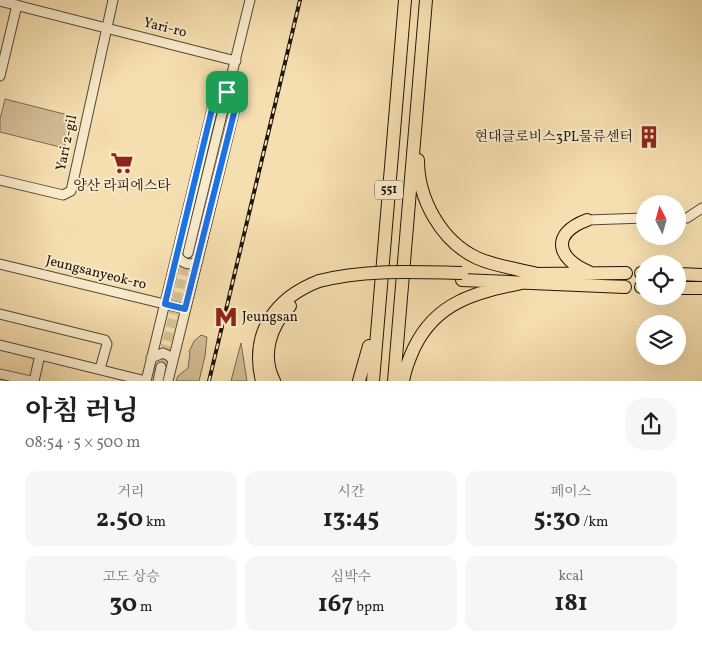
<!DOCTYPE html>
<html lang="ko">
<meta charset="utf-8">
<style>
:root{--surface:#fff;--page:#f6f6f6;--text:#202124;--muted:#757577}
body{margin:0;font-family:Vollkorn,"Noto Serif KR",serif;background:var(--page);color:var(--text);height:100vh;display:flex;flex-direction:column;font-size:19px;white-space:nowrap}
*{box-sizing:border-box;margin:0}
p{font-size:16px;color:var(--muted)}
.icon{flex:none;width:28px;height:28px;fill:none;stroke:currentColor;stroke-width:2;stroke-linecap:round;stroke-linejoin:round}
.map{position:relative;height:381px;overflow:hidden}
.details{display:flex;flex-direction:column;background:var(--surface);flex:1}
.details>*{flex:none}
.needle{width:32px;rotate:354deg}
.controls{position:absolute;left:636px;top:195px;display:grid;gap:10px}
.controls a{display:grid;place-items:center;width:50px;height:50px;border-radius:50%;background:var(--surface);box-shadow:0 5px 20px #0002;font-size:25px}
.pin{position:absolute;display:grid;place-items:center;width:42px;height:42px;color:#fff;margin:-21px;border-radius:10px;box-shadow:0 2px 8px #0006}
.round{display:grid;place-items:center;flex:none;width:52px;height:52px;border-radius:20px;background:var(--page)}
.overview{display:flex;align-items:center;justify-content:space-between;height:85px;padding:0 25px}
h1{font-size:28px;font-weight:700;line-height:38px}
.figures{display:grid;grid-template-columns:repeat(3,1fr);gap:8px;height:85px;padding:5px 25px}
.figures div{display:grid;align-content:center;border-radius:12px;background:var(--page);text-align:center}
.figures b{font-size:25px;font-weight:700}
.figures small{font-size:14px;font-weight:400}
.figures p{font-size:14px}
.map>svg:first-child{display:block}
.green{fill:#d1bc93;stroke:#79684e}
.lines{fill:none;stroke-linecap:round;stroke-linejoin:round}
.minor-tunnel{stroke:#d5c096;stroke-width:9;stroke-dasharray:9 4.5;stroke-linecap:butt}
.minor-casing{stroke:#564732;stroke-width:11}
.highway-casing{stroke:#211509;stroke-width:14}
.minor{stroke:#f8eacb;stroke-width:9}
.highway{stroke:#f5deaf;stroke-width:12}
.rail-casing{stroke:#211509;stroke-width:4}
.rail{stroke:#f8eacb;stroke-width:2;stroke-dasharray:5.5;stroke-linecap:butt}
.highway-bridge-casing{stroke:#211509;stroke-width:14;stroke-linecap:butt}
.highway-bridge{stroke:#f5deaf;stroke-width:12}
.route-casing{stroke:#fff;stroke-width:10}
.route{stroke:#1a73e8;stroke-width:6}
.labels{text-anchor:middle;dominant-baseline:central;stroke-width:4;stroke-linejoin:round;paint-order:stroke}
.shield{fill:#f8eacb;stroke:#625543;stroke-width:1}
.shield-label{font-size:12px;font-weight:bold;fill:#211509}
.street-label{font-size:14px;fill:#211509;stroke:#f8eacb}
.poi-label{font-size:14px;fill:#211509;stroke:#f8eacb;text-anchor:end}
</style>
<div class="map">
<svg width="702" height="381" viewBox="0 0 702 381">
<rect width="100%" height="100%" fill="#f5deaf"/>
<filter id="stains"><feTurbulence type="fractalNoise" baseFrequency=".004" numOctaves="4"/><feColorMatrix values="0 0 0 0 .2 0 0 0 0 .09 0 0 0 0 .02 0 0 0 .5 -.17"/></filter>
<radialGradient id="worn" r=".72"><stop offset=".6" stop-color="#630" stop-opacity="0"/><stop offset="1" stop-color="#630" stop-opacity=".3"/></radialGradient>
<path class="green" d="M5,99l67,17 -8,32 -64,-16v-13z
M201,335l6,2 -2,19 -6,25h-23l2,-5 10,-8 2,-15 -1,-1 5,-11z
M241,343l6,38h-16z"/>
<g class="lines">
<path class="minor-tunnel" d="M161,367l27,-114"/>
<defs>
<path id="minor" d="M0,1l236,60
M0,76l17,-71
M0,180l63,15 8,-4 42,-191
M678,218h9l15,-10
M587,220l58,-2
M188,253l62,-253
M177,255c5,8 12,12 21,6
M0,264l185,45
M0,314l105,26 2,4 -7,25
M0,345l146,36 67,-276 14,-13
M151,358l12,-5 6,3 4,4
M0,374l31,7
M34,381l6,-26
M158,381l3,-14
M168,381l67,-272 -8,-17"/>
<path id="highway" d="M418,160c0,39 23,81 59,98 17,8 42,11 60,16
M587,220c-37,14 -30,39 2,52
M641,273h4
M533,274l93,-1
M678,274l24,1
M462,280l163,7
M641,287h4
M678,288h24
M262,381c-12,-48 13,-83 57,-100
M274,381c-13,-26 -4,-55 16,-75
M359,381l10,-35
M373,381l32,-381
M394,381l32,-381
M403,381c2,-12 6,-22 11,-33 24,-50 67,-56 116,-67"/>
</defs>
<use href="#minor" class="minor-casing"/>
<use href="#highway" class="highway-casing"/>
<use href="#minor" class="minor"/>
<use href="#highway" class="highway"/>
<defs>
<path id="rail" d="M209,381l91,-381"/>
</defs>
<use href="#rail" class="rail-casing"/>
<use href="#rail" class="rail"/>
<defs>
<path id="highway-bridge" d="M319,281c47,-12 95,-9 143,-8"/>
</defs>
<use href="#highway-bridge" class="highway-bridge-casing"/>
<use href="#highway-bridge" class="highway-bridge"/>
</g>
<g class="lines">
<defs>
<path id="route" d="M227,92l8,17 -50,200 -20,-5 48,-199z"/>
</defs>
<use href="#route" class="route-casing"/>
<use href="#route" class="route"/>
</g>
<defs>
<symbol id="building-bare" viewBox="-9 -9 18 18"><path d="M-4-6H4V6H1V3H-1V6H-4ZM-2.5-4.3h1.7v1.8h-1.7ZM.8-4.3h1.7v1.8H.8ZM-2.5-1h1.7V.8h-1.7ZM.8-1h1.7V.8H.8Z" fill="#8f2418" stroke="#f8eacb" stroke-width="2.5" paint-order="stroke"/></symbol>
<symbol id="supermarket-bare" viewBox="-9 -9 18 18"><path d="M-6-5.5h2.5l.6 2H6L4.5 2H-2.5L-4.4-4H-6ZM-1.5 3.2a1.3 1.3 0 1 0 .1 0ZM3 3.2a1.3 1.3 0 1 0 .1 0Z" fill="#8f2418" stroke="#f8eacb" stroke-width="2.5" paint-order="stroke"/></symbol>
<symbol id="metro-bare" viewBox="-9 -9 18 18"><path d="M-5.5 5V-5H-3L0 0L3-5H5.5V5H3V-.5L0 4L-3-.5V5Z" fill="#8f2418" stroke="#f8eacb" stroke-width="2.5" paint-order="stroke"/></symbol>
</defs>
<g fill-rule="evenodd">
<use href="#building-bare" x="633" y="121" width="32" height="32"/>
<use href="#supermarket-bare" x="106" y="147" width="32" height="32"/>
<use href="#metro-bare" x="210" y="301" width="32" height="32"/>
</g>
<g class="labels">
<rect class="shield" x="375" y="180.5" width="28" height="19" rx="4"/>
<g class="shield-label">
<text x="389" y="190">551</text>
</g>
<g class="street-label">
<text transform="translate(165 28) rotate(14)">Yari-ro</text>
<text transform="translate(67 143) rotate(-78)">Yari 2-gil</text>
<text transform="translate(96 273) rotate(14)">Jeungsanyeok-ro</text>
</g>
<g class="poi-label">
<text x="633" y="137">현대글로비스3PL물류센터</text>
<text x="122" y="186" text-anchor="middle">양산 라피에스타</text>
<text x="242" y="317" text-anchor="start">Jeungsan</text>
</g>
</g>
<rect width="100%" height="100%" filter="url(#stains)"/>
<rect width="100%" height="100%" fill="url(#worn)"/>
</svg>
<div class="controls">
<a><svg class="needle" viewBox="-14 -14 28 28"><path d="M0-13l5 13h-10z" fill="#e53935"/><path d="M0 13l5-13h-10z" fill="#757577"/></svg></a>
<a><svg class="icon" aria-label="locate" viewBox="0 0 24 24"><circle cx="12" cy="12" r="6"/><path d="M12 2v4M12 18v4M2 12h4M18 12h4"/></svg></a>
<a><svg class="icon" aria-label="layers" viewBox="0 0 24 24"><path d="M12 4l9 5-9 5-9-5zM3 14l9 5 9-5"/></svg></a>
</div>
<div class="pin" style="left:227px;top:92px;background:#1e9e55"><svg class="icon" aria-label="arrive" viewBox="0 0 24 24"><path d="M6 21V4h12l-3 4 3 4H6"/></svg></div>
</div>
<section class="details">
<div class="overview"><div><h1>아침 러닝</h1><p>08:54 · 5 × 500 m</p></div><a class="round"><svg class="icon" aria-label="share" viewBox="0 0 24 24"><path d="M12 15V3M7 8l5-5 5 5M5 13v7h14v-7"/></svg></a></div>
<div class="figures">
<div><p>거리</p><b>2.50<small> km</small></b></div>
<div><p>시간</p><b>13:45</b></div>
<div><p>페이스</p><b>5:30<small> /km</small></b></div>
</div>
<div class="figures">
<div><p>고도 상승</p><b>30<small> m</small></b></div>
<div><p>심박수</p><b>167<small> bpm</small></b></div>
<div><p>kcal</p><b>181</b></div>
</div>
</section>
